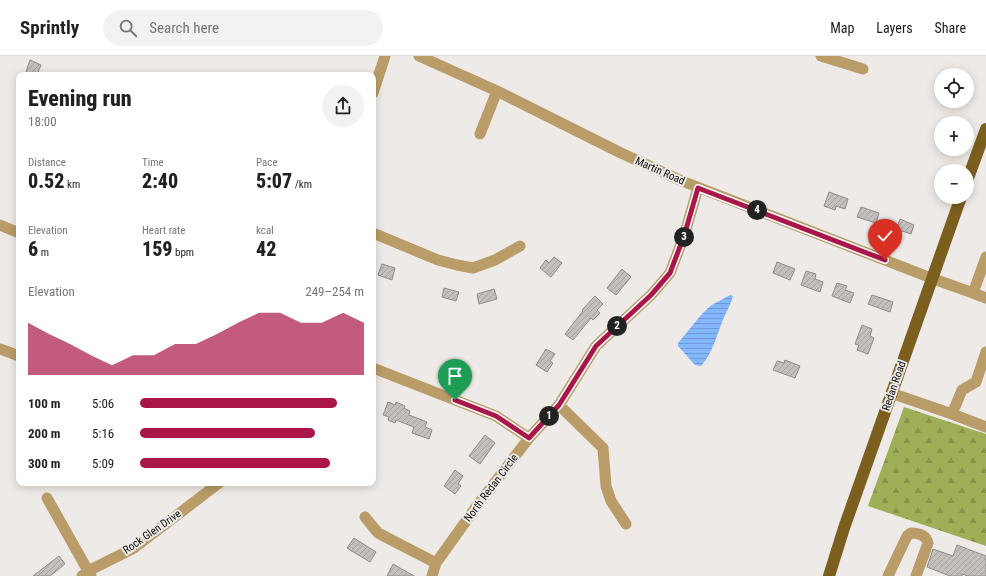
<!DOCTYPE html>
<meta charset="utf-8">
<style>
:root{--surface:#fff;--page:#f2f2f2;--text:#202124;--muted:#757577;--line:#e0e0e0;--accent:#aa1649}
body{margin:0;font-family:"Roboto Condensed",sans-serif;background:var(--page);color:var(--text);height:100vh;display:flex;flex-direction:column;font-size:15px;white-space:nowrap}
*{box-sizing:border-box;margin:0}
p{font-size:13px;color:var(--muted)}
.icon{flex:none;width:22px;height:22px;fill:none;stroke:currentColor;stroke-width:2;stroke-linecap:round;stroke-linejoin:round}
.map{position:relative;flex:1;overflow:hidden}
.sheet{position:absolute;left:16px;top:16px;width:360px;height:414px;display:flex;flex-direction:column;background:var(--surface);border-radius:8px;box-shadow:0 2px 10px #0003}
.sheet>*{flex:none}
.fabs{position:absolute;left:934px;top:12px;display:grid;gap:8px}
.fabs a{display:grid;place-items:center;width:40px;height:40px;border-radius:50%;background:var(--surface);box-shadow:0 2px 10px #0003;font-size:20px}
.pin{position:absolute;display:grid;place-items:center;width:34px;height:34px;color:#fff;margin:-41px -17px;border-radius:50% 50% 50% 0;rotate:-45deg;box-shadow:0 0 4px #0007}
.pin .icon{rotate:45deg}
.km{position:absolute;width:20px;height:20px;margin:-10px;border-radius:50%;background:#222;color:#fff;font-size:11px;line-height:20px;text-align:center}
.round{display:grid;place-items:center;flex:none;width:42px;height:42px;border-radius:21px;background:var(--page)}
.summary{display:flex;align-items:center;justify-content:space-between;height:68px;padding:0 12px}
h1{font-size:22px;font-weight:800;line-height:30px}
.stats{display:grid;grid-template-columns:repeat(3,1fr);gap:6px;height:68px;padding:4px 12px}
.stats div{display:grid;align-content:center}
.stats b{font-size:20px;font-weight:800}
.stats small{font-size:11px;font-weight:400}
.stats p{font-size:11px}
.chart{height:112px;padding:8px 12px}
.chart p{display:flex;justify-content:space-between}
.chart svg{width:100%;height:72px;margin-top:4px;fill:var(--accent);opacity:.7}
ul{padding:0 12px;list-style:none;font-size:13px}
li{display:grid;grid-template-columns:64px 48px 1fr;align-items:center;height:30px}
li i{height:10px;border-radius:5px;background:var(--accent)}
header{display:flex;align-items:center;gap:24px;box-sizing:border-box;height:56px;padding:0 20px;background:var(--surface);border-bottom:1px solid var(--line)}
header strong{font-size:19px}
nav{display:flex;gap:22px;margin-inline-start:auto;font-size:14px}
.search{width:280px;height:36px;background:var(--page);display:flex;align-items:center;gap:10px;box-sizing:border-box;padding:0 14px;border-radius:22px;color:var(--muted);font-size:15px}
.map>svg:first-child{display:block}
.forest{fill:url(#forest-firs)}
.water{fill:url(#water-rules)}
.building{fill:url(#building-hatch);stroke:#8f8c89}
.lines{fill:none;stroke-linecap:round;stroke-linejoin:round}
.minor{stroke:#b99c67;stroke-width:11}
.major{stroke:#7c5e1e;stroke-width:12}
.route-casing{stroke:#fff;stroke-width:8}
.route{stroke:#aa1649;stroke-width:5}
.labels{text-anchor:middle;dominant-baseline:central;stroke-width:4;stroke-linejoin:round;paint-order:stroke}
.street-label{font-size:11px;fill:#0c0b0a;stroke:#edeae7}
</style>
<header>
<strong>Sprintly</strong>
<div class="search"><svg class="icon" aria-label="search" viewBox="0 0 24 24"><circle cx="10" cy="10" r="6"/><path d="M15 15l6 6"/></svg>Search here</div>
<nav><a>Map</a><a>Layers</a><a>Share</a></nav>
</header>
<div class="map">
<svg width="986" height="520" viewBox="0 0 986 520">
<defs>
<pattern id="forest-firs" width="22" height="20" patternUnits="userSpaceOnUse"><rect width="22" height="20" fill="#9fae57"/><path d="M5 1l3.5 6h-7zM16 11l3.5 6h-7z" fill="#88944a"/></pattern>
<pattern id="water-rules" width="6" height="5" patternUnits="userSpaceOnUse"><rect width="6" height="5" fill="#83b6fb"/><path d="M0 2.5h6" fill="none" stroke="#709bd6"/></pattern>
<pattern id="building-hatch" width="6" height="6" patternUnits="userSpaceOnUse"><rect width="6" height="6" fill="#c3bfbd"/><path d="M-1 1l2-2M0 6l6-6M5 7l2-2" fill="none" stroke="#a6a3a1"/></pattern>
</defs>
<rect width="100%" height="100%" fill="#edeae7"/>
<path class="forest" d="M904,351l82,27v112l-118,-40z"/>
<path class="water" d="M730,239l3,1c-2,8 -6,14 -9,21 -7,17 -11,36 -23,49l-6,-1 -17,-19v-3l23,-28 9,-9z"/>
<path class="building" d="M30,4l11,5 -4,10h-12z
M829,136l19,7 -3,10 -9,-3 -1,4 -11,-4z
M861,151l18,6 -3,10 -19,-6z
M900,163l14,6 -3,9 -9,-3 -2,4 -10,-3 4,-9 4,2z
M554,201l8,6 -11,14 -11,-9 6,-8 3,3z
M777,206l18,7 -5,11 -17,-7z
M382,208l13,4 -3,12 -14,-5z
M622,213l9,8 -15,18 -9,-7z
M806,215l10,3 -1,5 8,3 -3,10 -19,-7z
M837,227l10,3 -2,4 9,3 -4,10 -18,-7z
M444,232l15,4 -3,9 -14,-4z
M494,233l3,10 -18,5 -2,-10z
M872,239l21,7 -3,10 -22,-8z
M595,240l8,8 -6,6 3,3 -7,7 -2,-2 -18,22 -8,-6 18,-23 -1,-1z
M862,269l10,4 -2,7 4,2 -6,16 -11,-4 2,-5 -4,-1z
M546,293l9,5 -5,7 3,2 -6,9 -11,-7z
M785,304l15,6 -5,12 -22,-8 4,-9 7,2z
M388,346l7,3 1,-3 9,4 -1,2 6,3 -1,4 18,7 -2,5 7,3 -3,9 -17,-6 2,-6 -18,-7 -1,3 -7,-3 1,-3 -6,-2z
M485,379l10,8 -15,21 -11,-8z
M455,414l8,6 -5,8 3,2 -6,8 -11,-8z
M354,482l22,14 -6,10 -23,-14z
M957,489l29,11v20h-18l-6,-2v2h-12l-23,-9 6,-18 20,7z
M59,500l6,8 -15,12h-17z
M393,508l21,12h-27z"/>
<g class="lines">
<path class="minor" d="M419,0l78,35 124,62 61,28 249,97 42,15 13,-36
M821,0l42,13
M373,37l12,-37
M480,78l17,-43
M0,169l19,8
M373,177l65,27 19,5 16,3 22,-8 25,-14
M973,237l13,5
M0,293l19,7
M373,312l123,48 33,22
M891,337l61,21 10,-24 14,-8 10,-30
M559,349l44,43 3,38 5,15 15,23
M952,358l34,13
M47,442l44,78
M365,461l13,16 58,30
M82,520l6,-5 46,-23 85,-65
M432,520l4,-13 40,-56 53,-69 30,-33 37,-59 55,-51 19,-22 14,-37 14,-48
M888,520l19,-40 4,-3c8,0 15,2 17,10l-12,33"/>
<path class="major" d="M967,125l19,-52
M829,520l15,-48 117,-331"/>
</g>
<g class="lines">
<defs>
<path id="route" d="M455,344l41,16 33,22 30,-33 37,-59 55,-51 19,-22 14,-37 14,-48 187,72"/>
</defs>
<use href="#route" class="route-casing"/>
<use href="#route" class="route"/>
</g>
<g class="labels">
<g class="street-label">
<text transform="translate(660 115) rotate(24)">Martin Road</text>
<text transform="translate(894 330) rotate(-71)">Redan Road</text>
<text transform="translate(491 432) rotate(-53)">North Redan Circle</text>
<text transform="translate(152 476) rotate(-35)">Rock Glen Drive</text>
</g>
</g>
</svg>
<div class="fabs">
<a><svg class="icon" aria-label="locate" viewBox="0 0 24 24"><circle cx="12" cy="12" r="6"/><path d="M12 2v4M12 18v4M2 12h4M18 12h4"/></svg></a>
<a>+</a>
<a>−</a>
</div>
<div class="pin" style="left:455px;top:344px;background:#1e9e55"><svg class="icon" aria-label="arrive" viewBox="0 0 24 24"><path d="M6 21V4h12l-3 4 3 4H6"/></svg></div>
<div class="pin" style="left:885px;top:204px;background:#d93025"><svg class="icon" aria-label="check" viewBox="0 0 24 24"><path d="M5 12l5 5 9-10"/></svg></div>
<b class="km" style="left:549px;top:360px">1</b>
<b class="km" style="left:617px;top:270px">2</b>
<b class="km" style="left:684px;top:181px">3</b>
<b class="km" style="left:757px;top:154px">4</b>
<section class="sheet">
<div class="summary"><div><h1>Evening run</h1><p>18:00</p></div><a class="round"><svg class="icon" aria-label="share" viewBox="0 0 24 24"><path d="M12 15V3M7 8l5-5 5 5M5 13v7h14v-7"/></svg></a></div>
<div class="stats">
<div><p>Distance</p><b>0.52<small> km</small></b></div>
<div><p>Time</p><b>2:40</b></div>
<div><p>Pace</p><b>5:07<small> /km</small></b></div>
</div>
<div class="stats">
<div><p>Elevation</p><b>6<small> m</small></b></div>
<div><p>Heart rate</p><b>159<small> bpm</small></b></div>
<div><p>kcal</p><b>42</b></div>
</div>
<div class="chart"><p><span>Elevation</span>249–254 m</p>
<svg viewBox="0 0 160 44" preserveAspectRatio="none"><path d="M0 44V12L10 19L20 25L30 32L40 38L50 32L60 32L70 25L80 25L90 19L100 12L110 6L120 6L130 12L140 12L150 6L160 12V44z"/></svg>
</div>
<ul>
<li><b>100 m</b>5:06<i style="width:88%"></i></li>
<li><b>200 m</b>5:16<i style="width:78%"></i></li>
<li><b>300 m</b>5:09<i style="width:85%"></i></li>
</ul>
</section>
</div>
